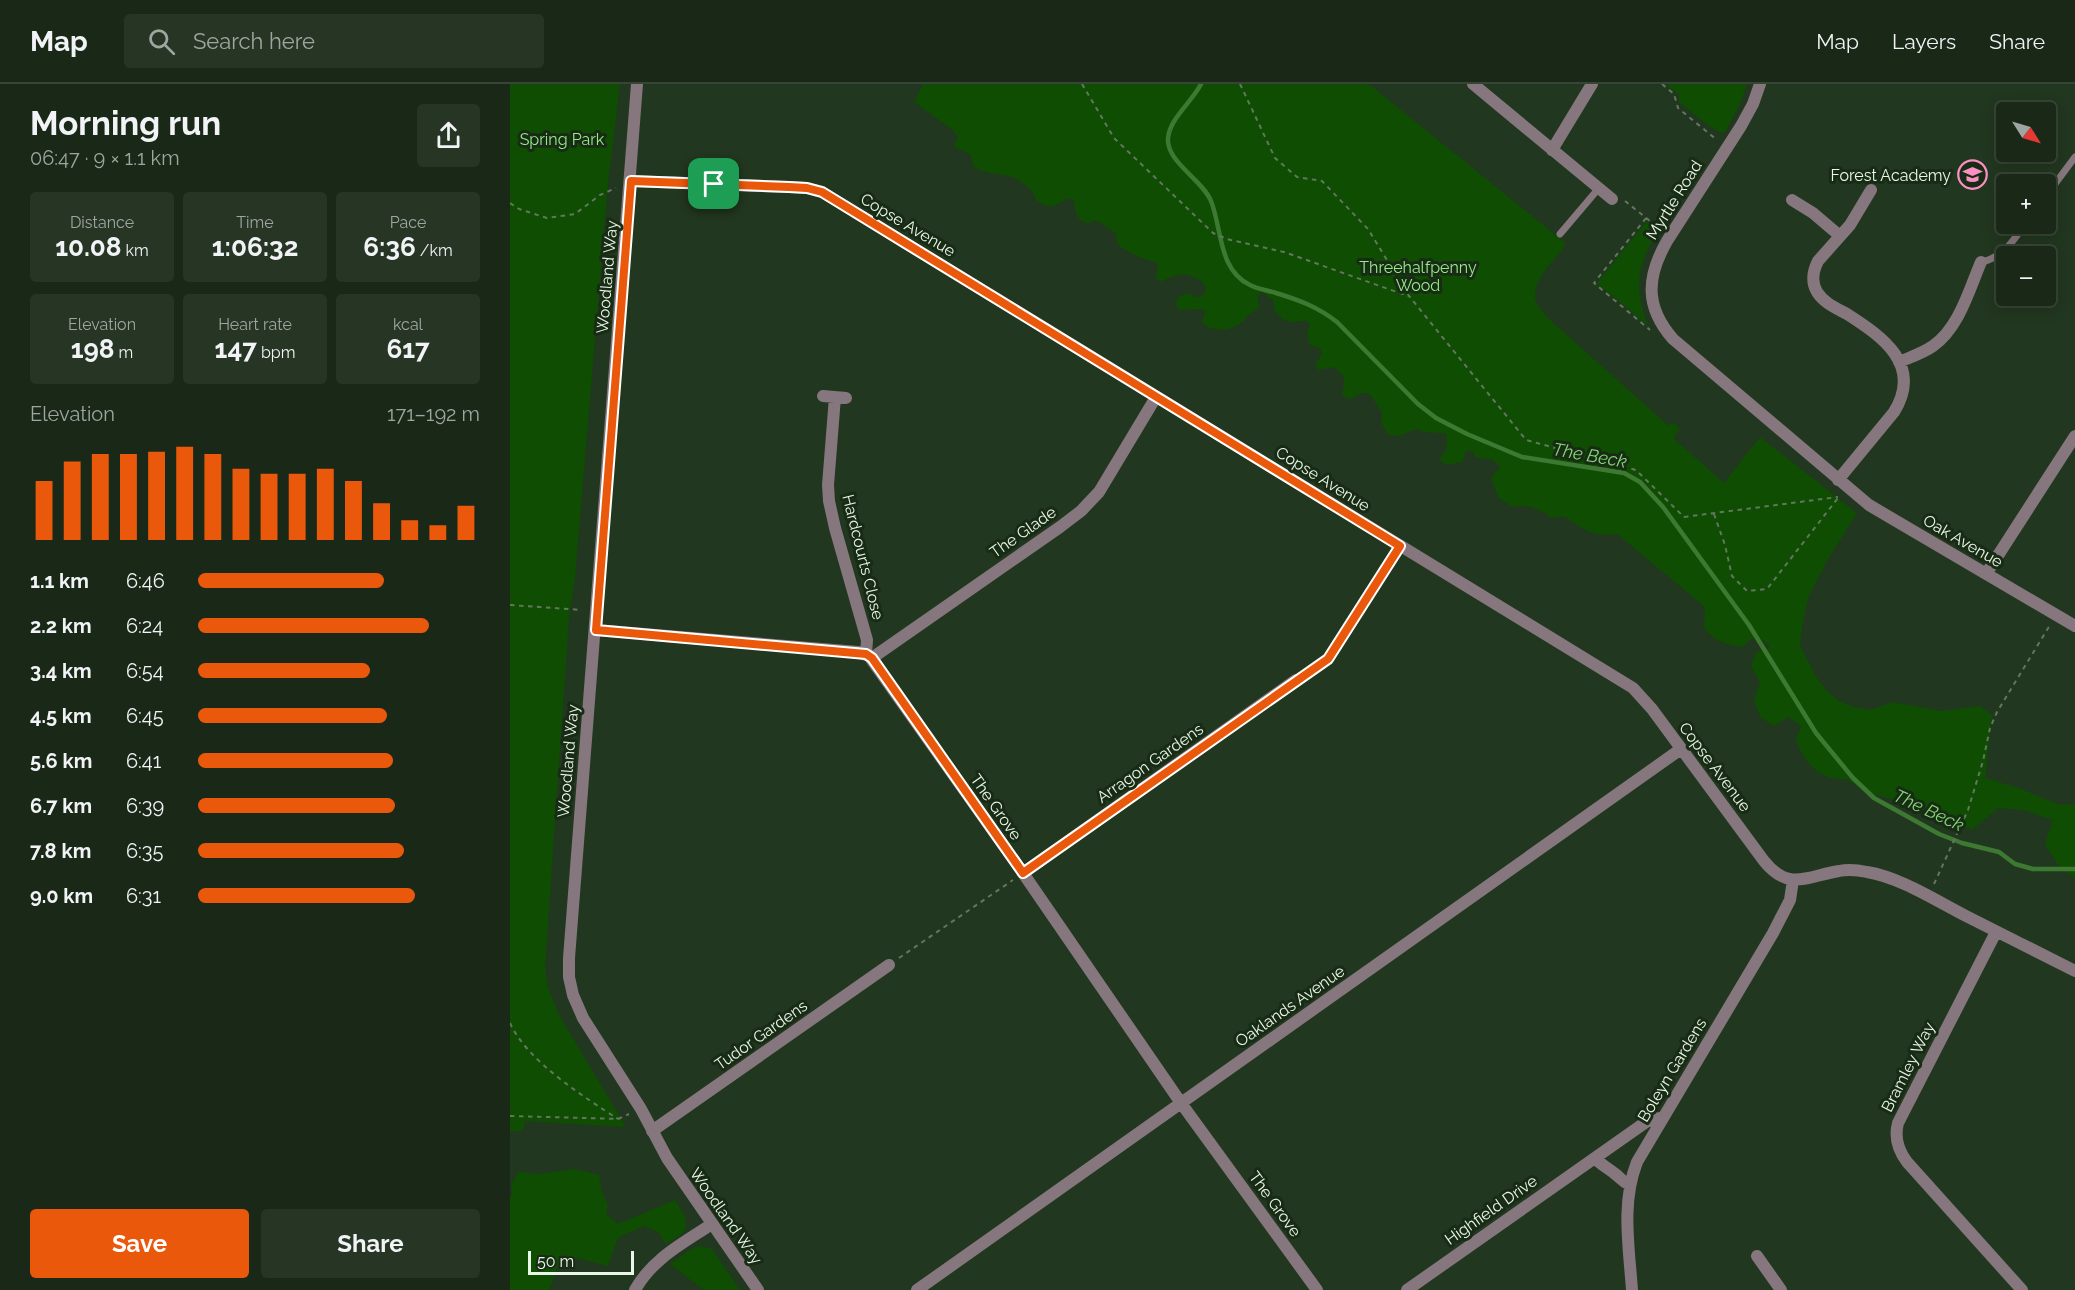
<!DOCTYPE html>
<meta charset="utf-8">
<style>
:root{--surface:#1a2917;--page:#273524;--text:#f1f3f6;--muted:#9fa6a1;--line:#384536;--accent:#ea580c}
body{margin:0;font-family:Raleway,sans-serif;background:var(--page);color:var(--text);height:100vh;display:flex;flex-direction:column;font-size:22px;white-space:nowrap}
*{box-sizing:border-box;margin:0}
p{font-size:20px;color:var(--muted)}
.icon{flex:none;width:33px;height:33px;fill:none;stroke:currentColor;stroke-width:2;stroke-linecap:round;stroke-linejoin:round}
.map{position:relative;flex:1;overflow:hidden}
.side{display:flex;flex-direction:column;background:var(--surface);width:510px}
.side>*{flex:none}
.needle{width:39px;rotate:127deg}
.tools{position:absolute;left:1486px;top:18px;display:grid;gap:12px}
.tools a{display:grid;place-items:center;width:60px;height:60px;border-radius:6px;background:var(--surface);box-shadow:0 3px 15px #0003,0 0 0 2px var(--line);font-size:30px}
.scale{position:absolute;left:18px;bottom:15px;width:106px;box-sizing:border-box;padding-left:6px;border:3px solid #eaf7e8;border-top:0;font-size:16px;line-height:21px;white-space:nowrap;color:#eaf7e8;-webkit-text-stroke:4px #182c15;paint-order:stroke}
.pin{position:absolute;display:grid;place-items:center;width:51px;height:51px;color:#fff;margin:-26px;border-radius:12px;box-shadow:0 3px 9px #0006}
.round{display:grid;place-items:center;flex:none;width:63px;height:63px;border-radius:6px;background:var(--page)}
.summary{display:flex;align-items:center;justify-content:space-between;height:102px;padding:0 30px}
h1{font-size:33px;font-weight:700;line-height:45px}
.metrics{display:grid;grid-template-columns:repeat(3,1fr);gap:9px;height:102px;padding:6px 30px}
.metrics div{display:grid;align-content:center;border-radius:6px;background:var(--page);text-align:center}
.metrics b{font-size:26px;font-weight:700}
.metrics small{font-size:16px;font-weight:400}
.metrics p{font-size:16px}
.chart{height:168px;padding:12px 30px}
.chart p{display:flex;justify-content:space-between}
.chart svg{width:100%;height:108px;margin-top:6px;stroke:var(--accent);stroke-width:6}
.button{display:flex;gap:12px;margin-top:auto;padding:12px 30px}
.button a{flex:1;height:69px;border-radius:6px;background:var(--accent);color:#fff;font-size:24px;font-weight:700;line-height:69px;text-align:center}
.button a+a{background:var(--page);color:var(--text)}
ul{padding:0 30px;list-style:none;font-size:20px}
li{display:grid;grid-template-columns:96px 72px 1fr;align-items:center;height:45px}
li i{height:15px;border-radius:8px;background:var(--accent)}
header{display:flex;align-items:center;gap:36px;box-sizing:border-box;height:84px;padding:0 30px;background:var(--surface);border-bottom:2px solid var(--line)}
header strong{font-size:28px}
nav{display:flex;gap:33px;margin-inline-start:auto;font-size:21px}
.search{width:420px;height:54px;background:var(--page);display:flex;align-items:center;gap:15px;box-sizing:border-box;padding:0 21px;border-radius:6px;color:var(--muted);font-size:22px}
main{display:flex;flex:1;min-height:0}
.map>svg:first-child{display:block}
.green{fill:#0f4d02}
.lines{fill:none;stroke-linecap:round;stroke-linejoin:round}
.stream{stroke:#3d7933;stroke-width:4.5}
.path{stroke:#647661;stroke-width:2;stroke-dasharray:4.5 4.5;stroke-linecap:butt}
.service{stroke:#86767d;stroke-width:7}
.minor{stroke:#86767d;stroke-width:12}
.route-casing{stroke:#fff;stroke-width:12}
.route{stroke:#ea580c;stroke-width:8}
.labels{text-anchor:middle;dominant-baseline:central;stroke-width:6;stroke-linejoin:round;paint-order:stroke}
.park-label{font-size:16px;fill:#97e98a;stroke:#182c15}
.poi-label{font-size:16px;fill:#eaf7e8;stroke:#182c15;text-anchor:end}
.street-label{font-size:16px;fill:#eaf7e8;stroke:#182c15}
.water-label{font-size:18px;font-style:italic;fill:#86d678;stroke:#182c15}
</style>
<header>
<strong>Map</strong>
<div class="search"><svg class="icon" aria-label="search" viewBox="0 0 24 24"><circle cx="10" cy="10" r="6"/><path d="M15 15l6 6"/></svg>Search here</div>
<nav><a>Map</a><a>Layers</a><a>Share</a></nav>
</header>
<main>
<section class="side">
<div class="summary"><div><h1>Morning run</h1><p>06:47 · 9 × 1.1 km</p></div><a class="round"><svg class="icon" aria-label="share" viewBox="0 0 24 24"><path d="M12 15V3M7 8l5-5 5 5M5 13v7h14v-7"/></svg></a></div>
<div class="metrics">
<div><p>Distance</p><b>10.08<small> km</small></b></div>
<div><p>Time</p><b>1:06:32</b></div>
<div><p>Pace</p><b>6:36<small> /km</small></b></div>
</div>
<div class="metrics">
<div><p>Elevation</p><b>198<small> m</small></b></div>
<div><p>Heart rate</p><b>147<small> bpm</small></b></div>
<div><p>kcal</p><b>617</b></div>
</div>
<div class="chart"><p><span>Elevation</span>171–192 m</p>
<svg viewBox="0 0 160 44" preserveAspectRatio="none"><path d="M5 44V20M15 44V12M25 44V9M35 44V9M45 44V8M55 44V6M65 44V9M75 44V15M85 44V17M95 44V17M105 44V15M115 44V20M125 44V29M135 44V36M145 44V38M155 44V30"/></svg>
</div>
<ul>
<li><b>1.1 km</b>6:46<i style="width:66%"></i></li>
<li><b>2.2 km</b>6:24<i style="width:82%"></i></li>
<li><b>3.4 km</b>6:54<i style="width:61%"></i></li>
<li><b>4.5 km</b>6:45<i style="width:67%"></i></li>
<li><b>5.6 km</b>6:41<i style="width:69%"></i></li>
<li><b>6.7 km</b>6:39<i style="width:70%"></i></li>
<li><b>7.8 km</b>6:35<i style="width:73%"></i></li>
<li><b>9.0 km</b>6:31<i style="width:77%"></i></li>
</ul>
<div class="button"><a>Save</a><a>Share</a></div>
</section>
<div class="map">
<svg width="1565" height="1206" viewBox="0 0 1565 1206">
<rect width="100%" height="100%" fill="#22371f"/>
<path class="green" d="M0,0h110l-12,99 -33,394 -6,40 -24,351 3,19 11,28 67,112 -101,-6 -1,7 -3,3h-11z
M413,0h446l195,158 1,4c-11,15 -39,39 -27,60 3,5 9,10 13,15l118,105 4,-4 7,7 -7,9 51,45 36,-46 97,76 -30,48 -18,35 -6,24 -3,26 17,32 10,13 12,10 15,6 17,3 22,-8 48,9 39,-5 12,9 -7,63 31,9 44,18 15,-1v74l-15,-10 -15,-24 8,-24 -29,-10 -26,-2 -26,22c-15,-7 -31,-16 -47,-22 -26,-10 -56,-9 -78,-29 -27,2 -42,-15 -51,-39l5,-14 -13,-9 -14,9 -13,-8 -7,-17 6,-18 -9,-17 5,-13 14,-6 -7,-7 -10,-2 -11,9c-18,-3 -27,-6 -38,-19l1,-21 -88,-73c-26,2 -32,-3 -53,-18l-12,2c-14,-10 -24,-14 -40,-11l-14,-10 -7,-19 9,-11 -7,-7 -18,-3 -2,-6h-7l-4,11 -14,3 -9,-5 8,-12 -1,-14c-11,-3 -22,0 -29,-5l-19,7 -11,-2 -6,-12 1,-9 -12,-19 -9,-1 -10,6 -5,-1 -4,-4c3,-14 4,-19 -9,-27l-15,3 -2,-6 6,-11 -2,-5 -10,-3 -3,-11 3,-10 -3,-3 -18,1 -7,-3 -7,-8 -2,-11 -11,-8 -5,4 2,9 -2,5c-8,2 -9,7 -15,12 -10,9 -30,11 -40,0l3,-9 -1,-4 -25,1 -4,-7 5,-7 7,-3 8,4 7,-1 4,-6 -3,-8c-19,-11 -23,-9 -43,0l-4,-5 2,-10 -2,-5c-13,-2 -27,-9 -38,-17l-2,-12 -20,-13c-15,9 -21,-5 -22,-19l-7,-3c-7,5 -13,10 -22,7 -11,-3 -9,-9 -15,-16 -3,-3 -9,-7 -12,-9 -16,-9 -30,-3 -45,-14l-2,-11 -18,-9 5,-8 -4,-7 -40,-29z
M1156,0h81l-8,22 -14,26 -4,1 -12,-7 -30,-24v-7z
M1137,137l11,10c-20,32 -25,55 -11,92h-2l-48,-40z
M64,1085l25,6 3,17 6,13 -2,9 12,10 57,-24 10,17 1,11 -4,6 -16,10 -8,-12 -14,-6 -26,12 -10,28 -46,-12 -13,36h-39v-91l3,-8 -2,-5 7,-14 21,2z
M189,1162l13,3 28,41h-36l-34,-26 21,-15z"/>
<g class="lines">
<path class="stream" d="M691,0c-9,18 -31,34 -33,54 -2,24 34,41 43,63 11,27 7,69 39,84 7,4 17,5 26,8 23,7 42,14 61,29l81,82 18,14 31,16 55,23 102,16 16,9 23,25 86,118 67,108 37,45 21,20 65,36 23,9 37,9 16,12 18,5h42"/>
<path class="path" d="M572,0l32,54 99,95 14,6 57,13 124,44
M730,0l35,74 22,19 25,4 46,48 41,67 117,144 110,30 48,47 154,-20
M1152,0l12,10 4,14 39,32
M1115,117l35,28
M0,119l9,6 28,9 28,-4 25,-19 16,-7
M1136,134l-52,65 56,47
M1204,430l11,31 7,31 15,15 20,-2 71,-91
M0,521l72,5
M796,590l25,-19 62,-98
M1424,800l34,-74 15,-49 7,-33 7,-16 53,-87
M389,874l114,-78
M0,939c17,38 74,74 108,96
M0,1032l108,3 11,-5"/>
<path class="service" d="M1536,112l29,-39
M1050,150l39,-46
M1471,178c22,-4 32,-21 44,-38"/>
<path class="minor" d="M127,0l-68,874v19l4,18 10,23 58,91 26,49 91,132
M963,0l139,115
M1250,0l-7,20 -12,22 -74,115c-20,35 -23,65 6,98l196,166 206,121
M1042,66l40,-66
M121,97l158,6 18,1 15,4 811,496 19,21 112,152c25,31 43,15 75,10 9,-2 19,-1 28,1 32,5 68,28 97,43 37,19 74,37 111,56
M1282,116l21,13 27,23
M1389,278c12,-5 24,-9 34,-16 26,-18 36,-56 48,-84
M313,312l23,2
M325,313l-7,88 1,16 6,27 32,112 -1,14
M1328,396l56,-68c29,-47 -11,-75 -47,-98 -11,-6 -23,-11 -30,-22 -6,-10 -4,-21 1,-31l32,-36 21,-35
M1476,490l89,-138
M86,546l262,22 11,4 154,217 158,230 136,187
M362,574l188,-131 21,-16 18,-19 57,-95
M513,789l273,-193
M1486,848l-98,191c-4,15 0,27 9,39l115,128
M142,1047l237,-166
M1085,1074c6,7 12,9 19,15 7,5 8,9 16,12
M1247,1172l24,34
M125,1206c17,-31 48,-47 77,-66
M407,1206l764,-541
M897,1206l239,-168 9,-4 7,1
M1122,1206c-3,-43 -11,-87 5,-128l136,-229 17,-33 3,-20"/>
</g>
<g class="lines">
<defs>
<path id="route" d="M121,97l158,6 18,1 15,4 578,354 -72,113 -305,214 -151,-215 -6,-4 -270,-24z"/>
</defs>
<use href="#route" class="route-casing"/>
<use href="#route" class="route"/>
</g>
<defs>
<symbol id="school-ring" viewBox="-11 -11 22 22"><circle r="9.5" fill="#182c15" stroke="#fb8fc4" stroke-width="1.5"/><path d="M0-5L7-2L0 1L-7-2ZM-4 1L0 2.5L4 1V4Q0 6-4 4Z" fill="#fb8fc4"/></symbol>
</defs>
<g fill-rule="evenodd">
<use href="#school-ring" x="1446" y="74" width="33" height="33"/>
</g>
<g class="labels">
<g class="park-label">
<text x="52" y="55">Spring Park</text>
<text x="908" y="183">Threehalfpenny<tspan x="908" dy="18">Wood</tspan></text>
</g>
<g class="poi-label">
<text x="1441" y="91">Forest Academy</text>
</g>
<g class="street-label">
<text transform="translate(1164 116) rotate(-58)">Myrtle Road</text>
<text transform="translate(398 141) rotate(31)">Copse Avenue</text>
<text transform="translate(97 193) rotate(-85)">Woodland Way</text>
<text transform="translate(813 395) rotate(32)">Copse Avenue</text>
<text transform="translate(513 448) rotate(-35)">The Glade</text>
<text transform="translate(1453 457) rotate(30)">Oak Avenue</text>
<text transform="translate(353 473) rotate(76)">Hardcourts Close</text>
<text transform="translate(58 677) rotate(-85)">Woodland Way</text>
<text transform="translate(640 679) rotate(-35)">Arragon Gardens</text>
<text transform="translate(1205 683) rotate(53)">Copse Avenue</text>
<text transform="translate(486 723) rotate(55)">The Grove</text>
<text transform="translate(780 922) rotate(-35)">Oaklands Avenue</text>
<text transform="translate(251 951) rotate(-35)">Tudor Gardens</text>
<text transform="translate(1398 983) rotate(-63)">Bramley Way</text>
<text transform="translate(1162 986) rotate(-59)">Boleyn Gardens</text>
<text transform="translate(765 1120) rotate(54)">The Grove</text>
<text transform="translate(981 1126) rotate(-35)">Highfield Drive</text>
<text transform="translate(216 1132) rotate(55)">Woodland Way</text>
</g>
<g class="water-label">
<text transform="translate(1080 371) rotate(10)">The Beck</text>
<text transform="translate(1419 726) rotate(25)">The Beck</text>
</g>
</g>
</svg>
<div class="tools">
<a><svg class="needle" viewBox="-14 -14 28 28"><path d="M0-13l5 13h-10z" fill="#e53935"/><path d="M0 13l5-13h-10z" fill="#9fa6a1"/></svg></a>
<a>+</a>
<a>−</a>
</div>
<div class="scale">50 m</div>
<div class="pin" style="left:204px;top:100px;background:#1e9e55"><svg class="icon" aria-label="arrive" viewBox="0 0 24 24"><path d="M6 21V4h12l-3 4 3 4H6"/></svg></div>
</div>
</main>
